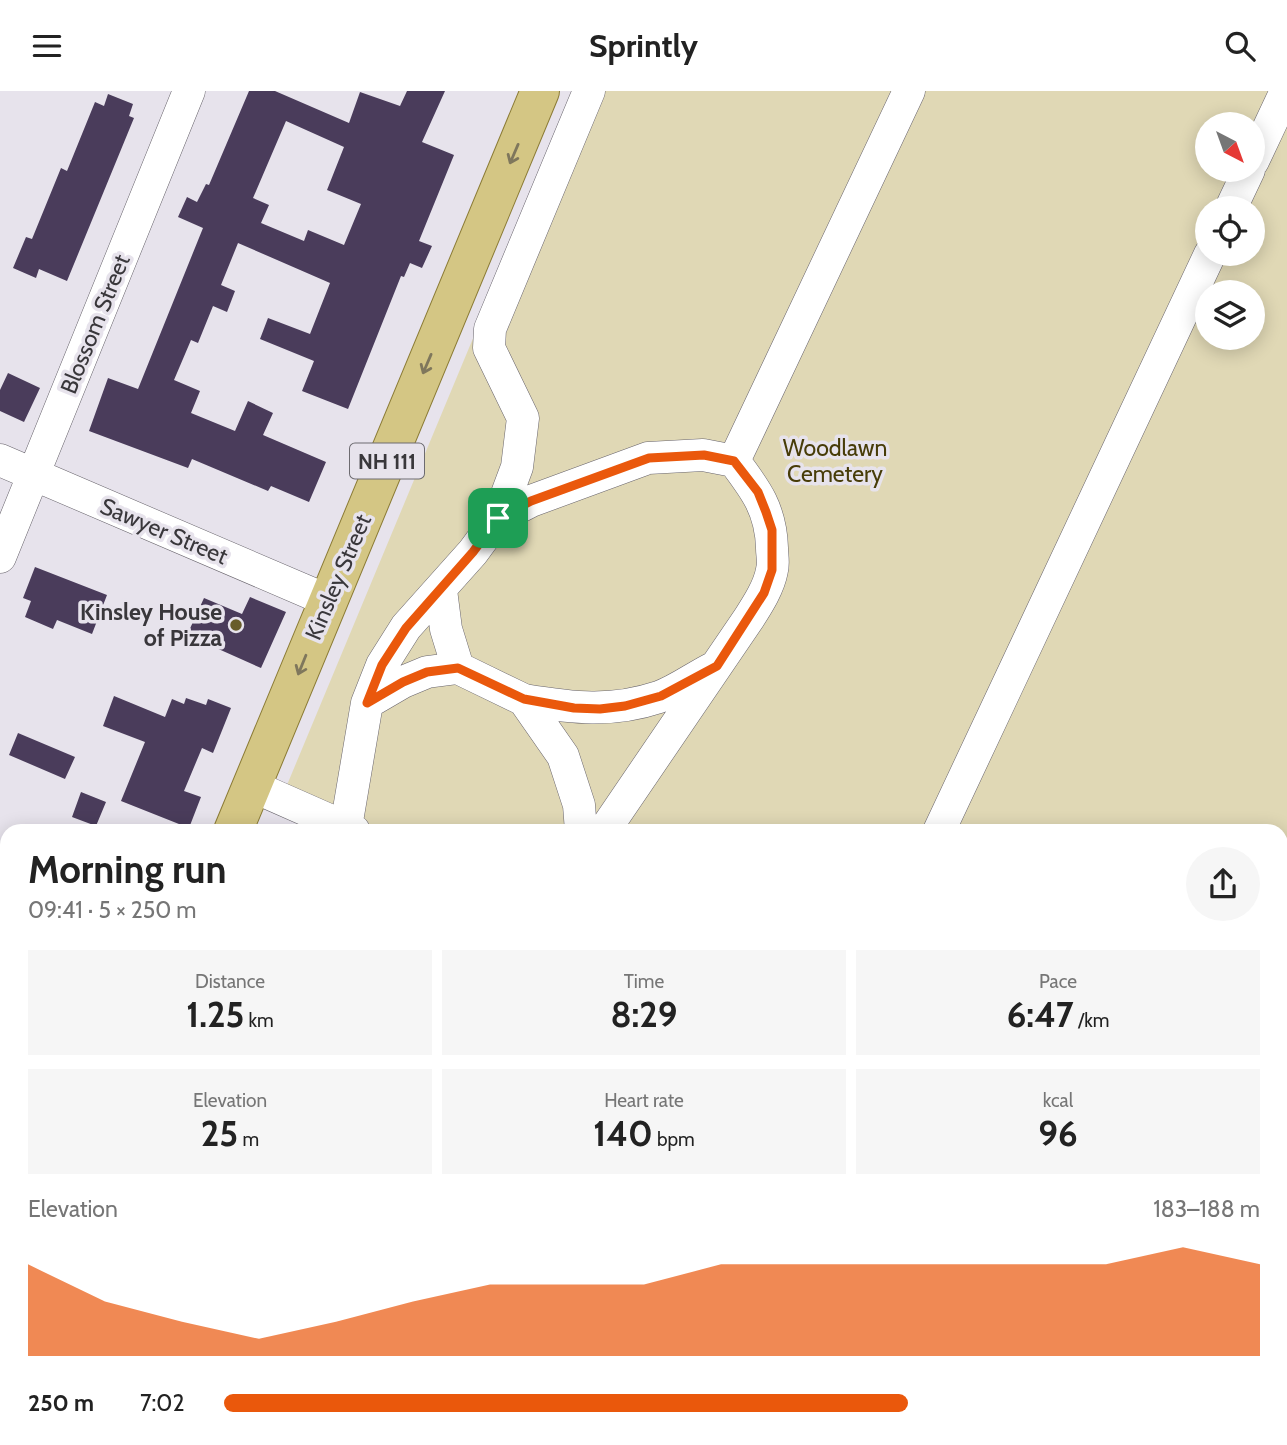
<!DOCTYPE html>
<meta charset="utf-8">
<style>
:root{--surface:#fff;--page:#f6f6f6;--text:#222;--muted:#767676;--accent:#ea580c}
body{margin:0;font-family:Cabin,sans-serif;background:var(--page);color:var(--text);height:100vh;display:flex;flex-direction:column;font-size:26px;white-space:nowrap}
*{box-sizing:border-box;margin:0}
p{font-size:23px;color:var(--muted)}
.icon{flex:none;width:38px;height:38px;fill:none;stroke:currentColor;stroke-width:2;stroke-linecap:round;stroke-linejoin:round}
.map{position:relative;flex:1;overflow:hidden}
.drawer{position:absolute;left:0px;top:733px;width:1288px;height:621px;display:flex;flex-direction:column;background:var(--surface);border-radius:21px 21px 0 0;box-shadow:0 4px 18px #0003}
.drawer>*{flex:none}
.needle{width:46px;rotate:139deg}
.tools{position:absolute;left:1195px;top:21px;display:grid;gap:14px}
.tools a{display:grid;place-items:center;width:70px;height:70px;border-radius:50%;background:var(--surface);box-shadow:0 4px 18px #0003;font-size:35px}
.pin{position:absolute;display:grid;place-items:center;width:60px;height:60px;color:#fff;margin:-30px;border-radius:14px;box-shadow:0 4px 10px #0006}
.round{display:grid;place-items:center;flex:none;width:74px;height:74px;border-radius:37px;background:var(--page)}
.summary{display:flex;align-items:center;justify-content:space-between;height:119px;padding:0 28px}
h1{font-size:38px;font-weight:800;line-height:52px}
.stats{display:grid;grid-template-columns:repeat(3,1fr);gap:10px;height:119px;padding:7px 28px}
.stats div{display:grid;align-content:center;border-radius:0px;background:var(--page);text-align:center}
.stats b{font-size:35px;font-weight:800}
.stats small{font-size:19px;font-weight:400}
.stats p{font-size:19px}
.chart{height:196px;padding:14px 28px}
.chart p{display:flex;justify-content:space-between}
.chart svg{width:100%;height:126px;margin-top:7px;fill:var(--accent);opacity:.7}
ul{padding:0 28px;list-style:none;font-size:23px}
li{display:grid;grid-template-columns:112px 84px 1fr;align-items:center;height:52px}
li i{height:18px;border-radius:9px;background:var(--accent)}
header{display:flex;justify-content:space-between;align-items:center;height:91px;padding:0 28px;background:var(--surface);font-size:32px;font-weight:800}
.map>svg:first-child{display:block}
.green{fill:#e0d8b5;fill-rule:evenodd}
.building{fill:#4a3c5b;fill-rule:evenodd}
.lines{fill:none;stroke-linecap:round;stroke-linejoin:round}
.minor-casing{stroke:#68646c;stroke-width:33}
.major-casing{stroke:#8b7b35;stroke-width:40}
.minor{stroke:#fff;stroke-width:32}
.major{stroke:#d4c684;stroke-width:38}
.oneway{stroke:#7f775c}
.route-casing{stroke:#fff;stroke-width:14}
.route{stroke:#ea580c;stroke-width:9}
.poi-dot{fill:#685d2a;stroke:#e7e3ec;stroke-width:2.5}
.labels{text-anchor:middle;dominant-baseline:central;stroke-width:7;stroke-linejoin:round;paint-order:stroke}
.shield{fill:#e7e3ec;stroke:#6d6b70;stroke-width:2}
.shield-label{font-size:21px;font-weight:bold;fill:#39373b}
.street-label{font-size:23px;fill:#39373b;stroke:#e7e3ec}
.park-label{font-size:23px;fill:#473c08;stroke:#e7e3ec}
.poi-label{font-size:23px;font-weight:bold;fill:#39373b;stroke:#e7e3ec;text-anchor:end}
</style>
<header><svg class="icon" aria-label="menu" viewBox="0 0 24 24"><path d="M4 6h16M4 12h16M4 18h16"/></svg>Sprintly<svg class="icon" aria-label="search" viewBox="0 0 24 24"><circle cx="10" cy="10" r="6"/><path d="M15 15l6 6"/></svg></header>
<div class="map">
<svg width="1287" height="1354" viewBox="0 0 1287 1354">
<rect width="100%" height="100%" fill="#e7e3ec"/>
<path class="green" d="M576,0h711v823l-6,13v-96h-897l-97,-46zM1208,33h45v46h-45zM1208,117h45v46h-45zM1208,201h45v46h-45z
M198,1348h845l-3,6h-837l-6,-3z"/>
<path class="building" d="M249,0h26l74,32 11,-31 40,14 7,-15h38l-23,51 32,13 -35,86 13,5 -10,22 -12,-5 -6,14 -3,-1 -53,133 -46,-18 12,-30 -54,-22 8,-21 42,16 20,-51 -92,-40 -17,42 14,6 -8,21 -14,-6 -15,37 -7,-3 -17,40 26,11 -9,22 44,18 13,-30 25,12 -10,22 63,27 -17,40 -38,-16 -3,5 -76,-32 -4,9 -99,-37 19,-53 30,11 65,-161 -25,-11 9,-20 10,5 9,-18 3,1zM286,30l58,26 -17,43 34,14 -17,41 -36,-15 -4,11 -43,-18 8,-18 -16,-7z
M108,3l25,10 -4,12 5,2 -67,163 -28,-12 -3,9 -23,-10 13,-31 6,2 29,-71 6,3 28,-69 9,4z
M8,282l32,15 -16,34 -24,-11v-21z
M35,476l72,28 -15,39 -35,-14 -4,9 -28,-12 6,-16 -8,-3z
M250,506l36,15 -25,56 -74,-33 17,-37 38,16z
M114,605l51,21 7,-18 12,5 2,-6 20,7 2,-6 23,9 -18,45 -11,-5 -18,43 17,6 -12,31 -68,-27 24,-59 -42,-16z
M18,642l57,24 -10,22 -56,-24z
M81,701l25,10 -10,24 -24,-9z"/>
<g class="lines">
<defs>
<path id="minor" d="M1253,70l33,-70
M1231,117l18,-38
M0,369l329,141
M734,370l175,-370
M498,427l19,-51 6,-49 -34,-70 1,-19 99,-238
M0,466l189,-466
M441,499l5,39 12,39
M524,609c49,8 87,13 135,-3 19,-7 36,-20 54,-29
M367,612l36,-21 24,-10 31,-4 66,32 39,56 16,49 2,26
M252,695l102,45
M346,736l21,-124 15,-38 24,-38 67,-75 25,-34 33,-17 117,-43 55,-3 31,6c22,29 37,49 38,87 0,7 2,15 0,22 -3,17 -14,34 -23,48l-145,213
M939,740l271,-577
M1281,796l6,-13
M0,1179l7,3
M336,1348l15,6
M652,1354l3,-6
M1023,1354l3,-6"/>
<path id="major" d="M233,740l307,-740
M1281,910l6,-13
M0,1305l7,-16
M1074,1354l3,-6"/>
</defs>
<use href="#minor" class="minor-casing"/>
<use href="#major" class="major-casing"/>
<use href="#minor" class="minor"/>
<use href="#major" class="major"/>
</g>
<defs><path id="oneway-shaft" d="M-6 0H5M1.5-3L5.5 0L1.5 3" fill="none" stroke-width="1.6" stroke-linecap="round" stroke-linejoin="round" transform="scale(1.75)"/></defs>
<g class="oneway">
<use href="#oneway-shaft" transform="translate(514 63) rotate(113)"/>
<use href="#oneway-shaft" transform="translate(427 273) rotate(113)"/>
<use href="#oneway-shaft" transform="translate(302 574) rotate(112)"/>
</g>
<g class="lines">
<defs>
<path id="route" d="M704,364l30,6 24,31 8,20 6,18v40l-8,23 -47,73 -56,30 -36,10 -25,3 -26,-1 -50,-9 -66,-31 -31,4 -24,10 -36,21 15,-38 24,-37 67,-76 25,-34 33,-17 118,-43z"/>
</defs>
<use href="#route" class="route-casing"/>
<use href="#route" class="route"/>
</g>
<circle class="poi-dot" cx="236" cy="534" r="7"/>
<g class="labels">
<rect class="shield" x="350" y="352.5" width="74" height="35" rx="5"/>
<g class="shield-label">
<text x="387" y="370">NH 111</text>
</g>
<g class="street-label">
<text transform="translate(95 233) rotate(-68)">Blossom Street</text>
<text transform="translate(164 440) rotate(23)">Sawyer Street</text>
<text transform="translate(338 486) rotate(-67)">Kinsley Street</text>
</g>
<g class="park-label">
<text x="835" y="357">Woodlawn<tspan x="835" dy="26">Cemetery</tspan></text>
</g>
<g class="poi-label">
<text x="222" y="521">Kinsley House<tspan x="222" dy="26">of Pizza</tspan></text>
</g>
</g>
</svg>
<div class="tools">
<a><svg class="needle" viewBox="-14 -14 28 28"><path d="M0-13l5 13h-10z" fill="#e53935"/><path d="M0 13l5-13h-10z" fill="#767676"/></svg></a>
<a><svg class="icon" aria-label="locate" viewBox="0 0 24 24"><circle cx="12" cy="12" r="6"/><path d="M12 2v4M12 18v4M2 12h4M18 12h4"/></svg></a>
<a><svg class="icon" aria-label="layers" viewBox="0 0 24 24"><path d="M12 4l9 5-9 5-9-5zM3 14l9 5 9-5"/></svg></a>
</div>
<div class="pin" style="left:498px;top:427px;background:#1e9e55"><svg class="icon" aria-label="arrive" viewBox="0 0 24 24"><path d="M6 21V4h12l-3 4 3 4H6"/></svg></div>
<section class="drawer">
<div class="summary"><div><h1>Morning run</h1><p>09:41 · 5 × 250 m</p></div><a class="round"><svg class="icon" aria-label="share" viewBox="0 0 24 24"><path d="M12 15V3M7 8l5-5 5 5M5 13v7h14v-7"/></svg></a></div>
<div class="stats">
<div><p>Distance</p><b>1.25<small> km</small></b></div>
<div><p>Time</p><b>8:29</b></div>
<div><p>Pace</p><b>6:47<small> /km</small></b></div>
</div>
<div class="stats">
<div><p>Elevation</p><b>25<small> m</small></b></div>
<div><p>Heart rate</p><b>140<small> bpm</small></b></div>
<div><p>kcal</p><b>96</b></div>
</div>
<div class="chart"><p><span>Elevation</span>183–188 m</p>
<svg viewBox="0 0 160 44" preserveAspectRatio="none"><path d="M0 44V12L10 25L20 32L30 38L40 32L50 25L60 19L70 19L80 19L90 12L100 12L110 12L120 12L130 12L140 12L150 6L160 12V44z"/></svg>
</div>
<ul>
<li><b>250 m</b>7:02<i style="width:66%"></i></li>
</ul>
</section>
</div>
